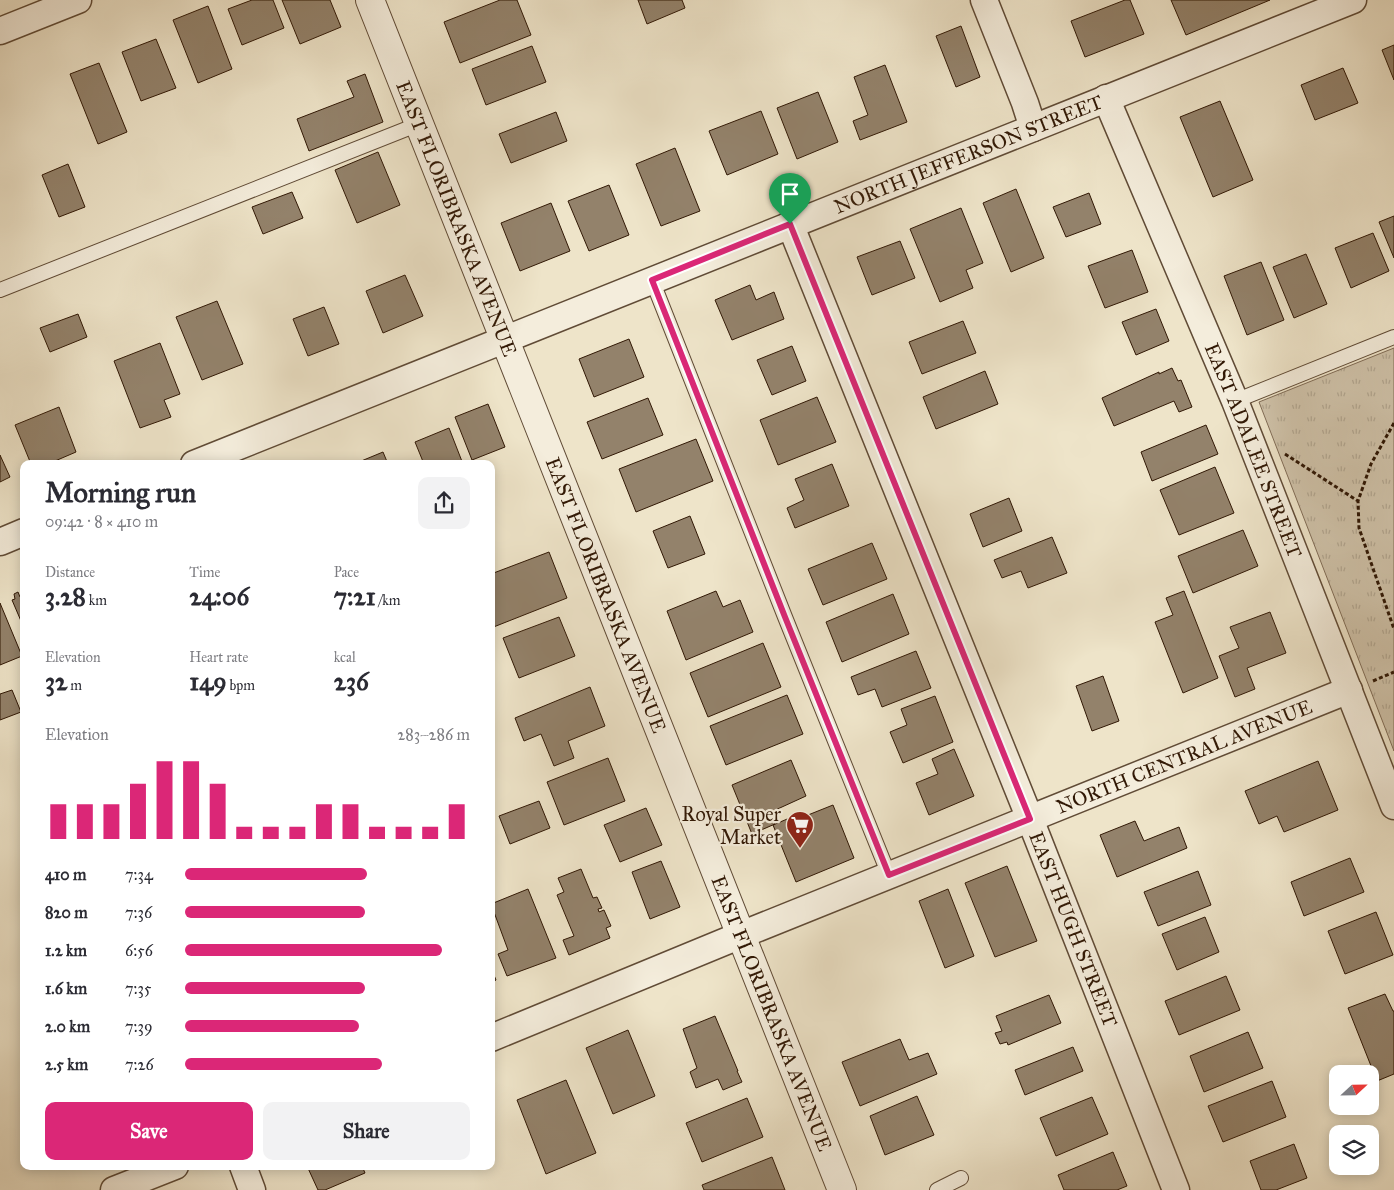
<!DOCTYPE html>
<meta charset="utf-8">
<style>
:root{--surface:#fff;--page:#f2f2f3;--text:#2b2b33;--muted:#7c7c81;--accent:#db2777}
body{margin:0;font-family:"IM FELL Great Primer",serif;background:var(--page);color:var(--text);height:100vh;display:flex;flex-direction:column;font-size:19px;white-space:nowrap}
*{box-sizing:border-box;margin:0}
p{font-size:16px;color:var(--muted)}
.icon{flex:none;width:28px;height:28px;fill:none;stroke:currentColor;stroke-width:2;stroke-linecap:round;stroke-linejoin:round}
.map{position:relative;flex:1;overflow:hidden}
.side{position:absolute;left:20px;top:460px;width:475px;height:710px;display:flex;flex-direction:column;background:var(--surface);border-radius:10px;box-shadow:0 2px 12px #0003}
.side>*{flex:none}
.needle{width:32px;rotate:68deg}
.fabs{position:absolute;left:1329px;top:1065px;display:grid;gap:10px}
.fabs a{display:grid;place-items:center;width:50px;height:50px;border-radius:10px;background:var(--surface);box-shadow:0 2px 12px #0003;font-size:25px}
.pin{position:absolute;display:grid;place-items:center;width:42px;height:42px;color:#fff;margin:-51px -21px;border-radius:50% 50% 50% 0;rotate:-45deg;box-shadow:0 0 5px #0007}
.pin .icon{rotate:45deg}
.round{display:grid;place-items:center;flex:none;width:52px;height:52px;border-radius:10px;background:var(--page)}
.overview{display:flex;align-items:center;justify-content:space-between;height:85px;padding:0 25px}
h1{font-size:28px;font-weight:700;line-height:38px}
.figures{display:grid;grid-template-columns:repeat(3,1fr);gap:8px;height:85px;padding:5px 25px}
.figures div{display:grid;align-content:center}
.figures b{font-size:25px;font-weight:700}
.figures small{font-size:14px;font-weight:400}
.figures p{font-size:14px}
.chart{height:140px;padding:10px 25px}
.chart p{display:flex;justify-content:space-between}
.chart svg{width:100%;height:90px;margin-top:5px;stroke:var(--accent);stroke-width:6}
.action{display:flex;gap:10px;margin-top:auto;padding:10px 25px}
.action a{flex:1;height:58px;border-radius:10px;background:var(--accent);color:#fff;font-size:20px;font-weight:700;line-height:58px;text-align:center}
.action a+a{background:var(--page);color:var(--text)}
ul{padding:0 25px;list-style:none;font-size:16px}
li{display:grid;grid-template-columns:80px 60px 1fr;align-items:center;height:38px}
li i{height:12px;border-radius:6px;background:var(--accent)}
.map>svg:first-child{display:block}
.park{fill:url(#park-tufts);stroke:#806c56}
.building{fill:#93826b;stroke:#311805}
.lines{fill:none;stroke-linecap:round;stroke-linejoin:round}
.service-casing{stroke:#604b36;stroke-width:16}
.minor-casing{stroke:#604b36;stroke-width:29}
.tertiary-casing{stroke:#604b36;stroke-width:30}
.path{stroke:#311805;stroke-width:3;stroke-dasharray:4 2.5;stroke-linecap:butt}
.service{stroke:#f4eddc;stroke-width:14}
.minor{stroke:#f4eddc;stroke-width:26}
.tertiary{stroke:#f4eddc;stroke-width:28}
.route-casing{stroke:#fff;stroke-width:10}
.route{stroke:#db2777;stroke-width:6}
.labels{text-anchor:middle;dominant-baseline:central;stroke-width:4.5;stroke-linejoin:round;paint-order:stroke}
.street-label{font-size:20px;fill:#311805;stroke:#f4eddc}
.poi-label{font-size:20px;fill:#311805;stroke:#f4eddc;text-anchor:end}
</style>
<div class="map">
<svg width="1394" height="1190" viewBox="0 0 1394 1190">
<defs>
<pattern id="park-tufts" width="24" height="20" patternUnits="userSpaceOnUse" patternTransform="scale(1.25)"><rect width="24" height="20" fill="#cec1a8"/><path d="M3 7l-1-3M5 7V3M7 7l1-3M15 17l-1-3M17 17v-4M19 17l1-3" fill="none" stroke="#b1a58f"/></pattern>
</defs>
<rect width="100%" height="100%" fill="#eee4c9"/>
<filter id="stains"><feTurbulence type="fractalNoise" baseFrequency=".004" numOctaves="4"/><feColorMatrix values="0 0 0 0 .2 0 0 0 0 .09 0 0 0 0 .02 0 0 0 .5 -.17"/></filter>
<radialGradient id="worn" r=".72"><stop offset=".6" stop-color="#630" stop-opacity="0"/><stop offset="1" stop-color="#630" stop-opacity=".3"/></radialGradient>
<path class="park" d="M1394,348v403l-135,-349z"/>
<path class="building" d="M252,0h21l11,28 -42,17 -14,-36z
M282,0h48l11,27 -41,17z
M500,0h17l14,35 -71,28 -16,-41z
M638,0h44l3,8 -38,16z
M1125,0h5l14,34 -59,23 -14,-36z
M1171,0h99l-84,35z
M208,6l24,63 -34,14 -25,-63z
M961,26l19,51 -24,10 -20,-51z
M156,39l20,49 -35,13 -19,-49z
M1394,45v35l-12,-30z
M532,46l14,36 -60,23 -14,-36z
M99,63l28,69 -29,12 -28,-70z
M885,65l22,57 -47,18 -7,-19 15,-6 -14,-38z
M1343,68l15,35 -43,17 -14,-35z
M365,74l18,48 -74,29 -12,-32 57,-22 -7,-16z
M818,92l20,50 -41,17 -20,-51z
M1220,101l33,79 -40,17 -33,-80z
M761,111l17,43 -51,21 -18,-44z
M556,112l11,29 -56,22 -12,-29z
M675,148l25,63 -39,15 -25,-62z
M378,152l22,53 -43,18 -22,-53z
M68,164l17,43 -26,10 -17,-42z
M609,185l20,50 -40,16 -21,-50z
M1016,189l28,69 -33,14 -28,-69z
M292,192l11,26 -40,16 -11,-27z
M1089,193l12,31 -35,13 -13,-30z
M551,203l19,48 -50,20 -19,-48z
M961,208l22,55 -17,7 7,18 -33,14 -30,-73z
M1394,216v42l-15,-36z
M1373,233l16,38 -38,17 -16,-40z
M900,241l15,37 -43,17 -15,-38z
M1132,250l16,42 -43,16 -17,-42z
M1306,254l21,50 -33,14 -21,-51z
M1261,262l23,58 -37,15 -23,-59z
M405,275l18,41 -40,17 -17,-42z
M750,285l6,15 18,-8 10,27 -52,21 -17,-40z
M217,301l26,63 -41,16 -26,-63z
M324,307l15,37 -31,12 -15,-37z
M1156,309l13,32 -33,14 -14,-33z
M78,314l9,23 -37,15 -10,-24z
M963,321l13,32 -54,21 -13,-32z
M629,339l15,38 -50,20 -15,-38z
M160,343l20,51 -16,6 7,17 -31,11 -26,-67z
M792,346l14,35 -34,14 -15,-35z
M1172,368l6,13 3,-1 11,27 -13,5 -5,-11 -60,25 -12,-28 57,-26v2z
M985,371l13,33 -62,25 -13,-32z
M817,397l19,45 -58,23 -18,-45z
M648,398l15,37 -61,24 -15,-37z
M488,404l17,43 -33,13 -17,-43z
M59,407l17,45 -28,12h-17l-16,-39z
M1206,425l12,29 -66,27 -11,-29z
M449,428l14,36h-39l-9,-22z
M696,439l17,42 -77,31 -17,-43z
M383,452l5,12h-34z
M0,455l10,22 -10,5z
M832,464l17,42 -54,22 -8,-20 17,-8 -9,-21z
M1215,467l19,46 -55,22 -19,-45z
M1009,498l13,33 -39,16 -13,-33z
M690,516l15,38 -37,14 -15,-37z
M1243,530l15,36 -65,27 -15,-37z
M1052,537l15,36 -39,15 -7,-17 -19,7 -8,-18z
M872,543l15,36 -64,26 -15,-36z
M549,552l18,46 -76,30v-54z
M716,591l7,16 17,-7 13,32 -67,28 -19,-49z
M1184,591l34,87 -35,15 -28,-71 18,-7 -7,-17z
M18,592l2,5 4,-2v33l-12,-28 3,-1 -1,-5z
M893,594l16,40 -67,28 -16,-40z
M0,603l22,53 -22,9z
M1270,612l16,41 -39,15 8,21 -20,8 -16,-41 20,-8 -9,-21z
M559,617l16,39 -56,22 -16,-40z
M763,643l18,44 -73,30 -18,-44z
M916,651l15,37 -49,19 -7,-18 -17,6 -7,-18z
M1103,676l16,45 -27,10 -16,-45z
M590,687l15,39 -37,15 6,17 -20,8 -13,-32 -17,7 -9,-23z
M12,690l9,22 -21,8v-26z
M787,695l16,39 -77,31 -16,-39z
M935,696l18,46 -50,21 -13,-31 17,-7 -6,-16z
M954,749l20,47 -45,19 -13,-32 22,-9 -6,-15z
M608,758l17,43 -61,24 -17,-43z
M791,760l15,36 -35,16 4,12 -23,10 -20,-49z
M1318,761l20,49 -54,22 -7,-16 -18,8 -14,-33z
M539,801l11,27 -40,16 -11,-28z
M833,805l21,53 -58,24 -23,-57 19,-8 1,4z
M646,808l16,37 -42,17 -16,-37z
M1135,821l9,20 35,-14 8,21 -70,29 -17,-42z
M1350,858l14,34 -60,24 -13,-34z
M661,861l19,46 -30,12 -18,-47z
M1007,866l30,75 -42,16 -30,-74z
M581,869l12,29 4,-1 5,11 -4,1 1,3 5,-2 7,16 -5,2 4,10 -41,17 -6,-15 11,-4 -17,-41 7,-3 -6,-14z
M1198,871l13,34 -53,21 -14,-34z
M528,889l28,69 -49,18 -9,-22 10,-4 -17,-46z
M948,889l26,67 -29,12 -26,-67z
M1376,912l17,43 -48,19 -17,-43z
M1205,917l14,35 -42,18 -15,-36z
M491,968l5,12 -5,3z
M1226,976l14,34 -61,25 -14,-34z
M1385,994l8,17h1v63l-17,7 -29,-73z
M1049,995l12,28 -53,22 -1,-3 -7,2 -5,-11 7,-2 -6,-15z
M715,1016l23,55h-1l5,11 -19,8 -5,-11 -22,9 -6,-16 7,-4 -14,-39z
M628,1030l27,66 -42,18 -27,-66z
M1248,1032l15,36 -59,24 -14,-36z
M900,1039l9,21 19,-7 9,21 -77,32 -18,-44z
M1073,1047l10,24 -58,24 -10,-25z
M566,1080l30,73 -50,21 -29,-74z
M1272,1081l14,36 -63,25 -15,-36z
M917,1096l17,39 -49,20 -15,-39z
M1092,1097l16,37 -52,22 -16,-38z
M747,1098l16,39 -61,25 -16,-39z
M1294,1144l13,34 -31,12h-15l-11,-29z
M1113,1152l14,34 -10,4h-53l-6,-15z
M772,1157l13,33h-81l-2,-5z
M307,1166h55l3,7 -40,17h-7z"/>
<g class="lines">
<defs>
<path id="service" d="M652,280l133,337 104,258
M0,290l419,-166
M1235,401l159,-64
M937,1190l24,-12"/>
<g id="minor">
<path d="M984,0l41,103 8,25"/>
<path d="M0,31l78,-31"/>
<path id="s1" d="M1106,98l129,303 159,405"/>
<path id="s2" d="M790,224l240,595 146,371"/>
<path id="s3" d="M194,464l1159,-464"/>
<path d="M0,542l24,-10"/>
<path id="s4" d="M491,1038l250,-103 608,-245"/>
<path d="M243,1166l9,24"/>
<path d="M114,1190l61,-24"/>
</g>
<g id="tertiary">
<path id="s5" d="M370,0l472,1190"/>
</g>
</defs>
<use href="#service" class="service-casing"/>
<use href="#minor" class="minor-casing"/>
<use href="#tertiary" class="tertiary-casing"/>
<path class="path" d="M1394,423l-23,41 -13,37 1,27 35,101
M1285,454l73,47
M1373,681l21,-9"/>
<use href="#service" class="service"/>
<use href="#minor" class="minor"/>
<use href="#tertiary" class="tertiary"/>
</g>
<g class="lines">
<defs>
<path id="route" d="M790,224l240,595 -141,56 -104,-258 -133,-337z"/>
</defs>
<use href="#route" class="route-casing"/>
<use href="#route" class="route"/>
</g>
<defs>
<symbol id="supermarket-pin" viewBox="-11 -11 22 30"><path d="M0 17L-7.5 6A9.5 9.5 0 1 1 7.5 6Z" fill="#8f2418" stroke="#f4eddc"/><path d="M-6-5.5h2.5l.6 2H6L4.5 2H-2.5L-4.4-4H-6ZM-1.5 3.2a1.3 1.3 0 1 0 .1 0ZM3 3.2a1.3 1.3 0 1 0 .1 0Z" fill="#fff"/></symbol>
</defs>
<g fill-rule="evenodd">
<use href="#supermarket-pin" x="784" y="809" width="32" height="43"/>
</g>
<g class="labels">
<g class="street-label">
<text stroke="none"><textPath href="#s3" startOffset="834">NORTH JEFFERSON STREET</textPath></text>
<text stroke="none"><textPath href="#s5" startOffset="235">EAST FLORIBRASKA AVENUE</textPath></text>
<text stroke="none"><textPath href="#s1" startOffset="382">EAST ADALEE STREET</textPath></text>
<text stroke="none"><textPath href="#s5" startOffset="640">EAST FLORIBRASKA AVENUE</textPath></text>
<text stroke="none"><textPath href="#s4" startOffset="748">NORTH CENTRAL AVENUE</textPath></text>
<text stroke="none"><textPath href="#s2" startOffset="760">EAST HUGH STREET</textPath></text>
<text stroke="none"><textPath href="#s5" startOffset="1090">EAST FLORIBRASKA AVENUE</textPath></text>
</g>
<g class="poi-label">
<text x="781" y="814">Royal Super<tspan x="781" dy="23">Market</tspan></text>
</g>
</g>
<rect width="100%" height="100%" filter="url(#stains)"/>
<rect width="100%" height="100%" fill="url(#worn)"/>
</svg>
<div class="fabs">
<a><svg class="needle" viewBox="-14 -14 28 28"><path d="M0-13l5 13h-10z" fill="#e53935"/><path d="M0 13l5-13h-10z" fill="#7c7c81"/></svg></a>
<a><svg class="icon" aria-label="layers" viewBox="0 0 24 24"><path d="M12 4l9 5-9 5-9-5zM3 14l9 5 9-5"/></svg></a>
</div>
<div class="pin" style="left:790px;top:224px;background:#1e9e55"><svg class="icon" aria-label="arrive" viewBox="0 0 24 24"><path d="M6 21V4h12l-3 4 3 4H6"/></svg></div>
<section class="side">
<div class="overview"><div><h1>Morning run</h1><p>09:42 · 8 × 410 m</p></div><a class="round"><svg class="icon" aria-label="share" viewBox="0 0 24 24"><path d="M12 15V3M7 8l5-5 5 5M5 13v7h14v-7"/></svg></a></div>
<div class="figures">
<div><p>Distance</p><b>3.28<small> km</small></b></div>
<div><p>Time</p><b>24:06</b></div>
<div><p>Pace</p><b>7:21<small> /km</small></b></div>
</div>
<div class="figures">
<div><p>Elevation</p><b>32<small> m</small></b></div>
<div><p>Heart rate</p><b>149<small> bpm</small></b></div>
<div><p>kcal</p><b>236</b></div>
</div>
<div class="chart"><p><span>Elevation</span>283–286 m</p>
<svg viewBox="0 0 160 44" preserveAspectRatio="none"><path d="M5 44V27M15 44V27M25 44V27M35 44V17M45 44V6M55 44V6M65 44V17M75 44V38M85 44V38M95 44V38M105 44V27M115 44V27M125 44V38M135 44V38M145 44V38M155 44V27"/></svg>
</div>
<ul>
<li><b>410 m</b>7:34<i style="width:64%"></i></li>
<li><b>820 m</b>7:36<i style="width:63%"></i></li>
<li><b>1.2 km</b>6:56<i style="width:90%"></i></li>
<li><b>1.6 km</b>7:35<i style="width:63%"></i></li>
<li><b>2.0 km</b>7:39<i style="width:61%"></i></li>
<li><b>2.5 km</b>7:26<i style="width:69%"></i></li>
</ul>
<div class="action"><a>Save</a><a>Share</a></div>
</section>
</div>
